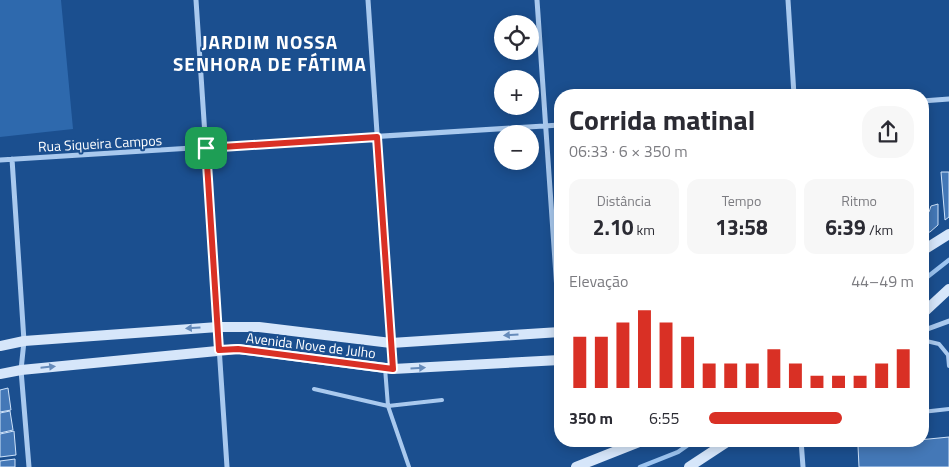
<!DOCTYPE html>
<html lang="pt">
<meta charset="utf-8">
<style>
:root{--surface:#fff;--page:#f7f7f7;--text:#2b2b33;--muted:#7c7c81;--accent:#d93025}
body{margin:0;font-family:"Titillium Web",sans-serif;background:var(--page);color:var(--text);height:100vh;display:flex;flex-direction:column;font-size:19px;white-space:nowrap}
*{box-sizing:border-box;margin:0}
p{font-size:16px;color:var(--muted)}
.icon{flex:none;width:28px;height:28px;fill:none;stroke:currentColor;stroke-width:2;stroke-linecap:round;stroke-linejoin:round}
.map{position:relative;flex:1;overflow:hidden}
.panel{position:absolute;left:554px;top:89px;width:375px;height:358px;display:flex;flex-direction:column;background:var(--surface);border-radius:20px;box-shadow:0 2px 12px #0003}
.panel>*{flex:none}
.controls{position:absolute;left:494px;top:15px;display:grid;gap:10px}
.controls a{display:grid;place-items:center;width:45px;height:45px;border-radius:50%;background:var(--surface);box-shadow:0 2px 12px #0003;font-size:25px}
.pin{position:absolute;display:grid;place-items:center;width:42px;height:42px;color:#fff;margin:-21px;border-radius:10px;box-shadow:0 2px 8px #0006}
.round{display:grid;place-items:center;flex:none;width:52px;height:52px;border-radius:20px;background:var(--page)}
.headline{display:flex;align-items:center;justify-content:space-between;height:85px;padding:0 15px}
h1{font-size:28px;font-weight:700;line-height:38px}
.metrics{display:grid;grid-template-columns:repeat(3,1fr);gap:8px;height:85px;padding:5px 15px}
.metrics div{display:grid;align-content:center;border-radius:12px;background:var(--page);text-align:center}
.metrics b{font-size:21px;font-weight:700}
.metrics small{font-size:14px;font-weight:400}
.metrics p{font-size:14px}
.chart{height:140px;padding:10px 15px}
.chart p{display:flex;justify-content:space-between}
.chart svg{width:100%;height:90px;margin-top:5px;stroke:var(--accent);stroke-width:6}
ul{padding:0 15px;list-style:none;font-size:16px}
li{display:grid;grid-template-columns:80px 60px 1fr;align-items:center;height:38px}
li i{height:12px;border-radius:6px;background:var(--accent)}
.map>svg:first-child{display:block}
.green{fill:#2e69ad}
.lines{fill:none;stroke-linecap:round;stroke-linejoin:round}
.stream{stroke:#9cc4f0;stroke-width:4.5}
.building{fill:#4478b7;stroke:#cfe3fa}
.lane{stroke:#a9c9ee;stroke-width:4}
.street{stroke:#a9c9ee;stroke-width:5}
.secondary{stroke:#d6e6fa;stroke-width:10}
.oneway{fill:#668bba}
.route-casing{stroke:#fff;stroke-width:10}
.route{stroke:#d93025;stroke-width:6}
.labels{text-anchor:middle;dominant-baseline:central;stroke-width:4;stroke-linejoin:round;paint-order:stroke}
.street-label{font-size:14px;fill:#fff;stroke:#1b4f8f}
.district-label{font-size:19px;font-weight:bold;letter-spacing:1px;fill:#fff;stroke:#1b4f8f}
</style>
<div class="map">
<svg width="949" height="467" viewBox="0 0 949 467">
<rect width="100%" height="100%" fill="#1b4f8f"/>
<path class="green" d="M0,0h61l12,129 -73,8z"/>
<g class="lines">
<path class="stream" d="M926,278l23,-18
M640,467l38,-15 17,-12"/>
</g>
<path class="building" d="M941,172h8v45l-4,3z
M938,204v21l-8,7 -8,1v-20l7,-1 2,-6z
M8,388l3,22 -11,2v-22z
M10,411l3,19 -13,3v-20z
M14,431l2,24 -16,2v-23z
M949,437v30h-90l-1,-21z
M15,459v8h-15v-6z"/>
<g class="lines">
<path class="lane" d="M922,340l17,4 9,11 1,11
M385,368l3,38 21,61
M314,389l74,17 54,-6
M922,412l27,-3"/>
<path class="street" d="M196,0l31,467
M368,0l25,369
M537,0l23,334
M788,0l6,95
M922,101l27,-2
M12,159l12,182 -3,29 8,97
M0,160l560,-35
M922,331l27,-10
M801,440l2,27"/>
<path class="secondary" d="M922,251l27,-17
M922,314l27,-25
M0,346l24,-5 194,-14h41l132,16 169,-11
M0,374l21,-4 217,-21 155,20 167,-9
M576,467l68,-27
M689,467l41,-27"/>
</g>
<defs><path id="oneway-solid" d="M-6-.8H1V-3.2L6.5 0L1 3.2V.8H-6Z" transform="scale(1.25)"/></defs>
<g class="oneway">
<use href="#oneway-solid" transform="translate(193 328) rotate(176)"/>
<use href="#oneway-solid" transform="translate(511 335) rotate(176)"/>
<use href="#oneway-solid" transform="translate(48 367) rotate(-6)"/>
<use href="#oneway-solid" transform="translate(418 368) rotate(-3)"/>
</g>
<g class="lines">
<defs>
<path id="route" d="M377,137l16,232 -155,-20 -19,1 -13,-202z"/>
</defs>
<use href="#route" class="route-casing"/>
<use href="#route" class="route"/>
</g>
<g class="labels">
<g class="street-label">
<text transform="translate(100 143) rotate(-3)">Rua Siqueira Campos</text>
<text transform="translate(311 345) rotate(7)">Avenida Nove de Julho</text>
</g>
<g class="district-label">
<text x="270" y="41">JARDIM NOSSA<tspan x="270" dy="22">SENHORA DE FÁTIMA</tspan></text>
</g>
</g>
</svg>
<div class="controls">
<a><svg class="icon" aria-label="locate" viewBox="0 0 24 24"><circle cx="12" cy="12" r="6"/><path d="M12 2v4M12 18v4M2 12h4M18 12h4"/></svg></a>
<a>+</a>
<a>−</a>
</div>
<div class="pin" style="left:206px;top:148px;background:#1e9e55"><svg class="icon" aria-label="arrive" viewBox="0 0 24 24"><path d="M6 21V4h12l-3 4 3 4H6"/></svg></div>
<section class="panel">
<div class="headline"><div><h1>Corrida matinal</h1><p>06:33 · 6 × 350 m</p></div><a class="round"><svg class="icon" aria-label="share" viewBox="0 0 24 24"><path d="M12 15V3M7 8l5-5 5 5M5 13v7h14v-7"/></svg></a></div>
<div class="metrics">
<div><p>Distância</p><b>2.10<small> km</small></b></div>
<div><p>Tempo</p><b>13:58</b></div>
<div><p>Ritmo</p><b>6:39<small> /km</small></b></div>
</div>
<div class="chart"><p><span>Elevação</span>44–49 m</p>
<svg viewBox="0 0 160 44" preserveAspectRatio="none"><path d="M5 44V19M15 44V19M25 44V12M35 44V6M45 44V12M55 44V19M65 44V32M75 44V32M85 44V32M95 44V25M105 44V32M115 44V38M125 44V38M135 44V38M145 44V32M155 44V25"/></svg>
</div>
<ul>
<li><b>350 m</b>6:55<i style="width:65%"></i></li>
</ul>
</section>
</div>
